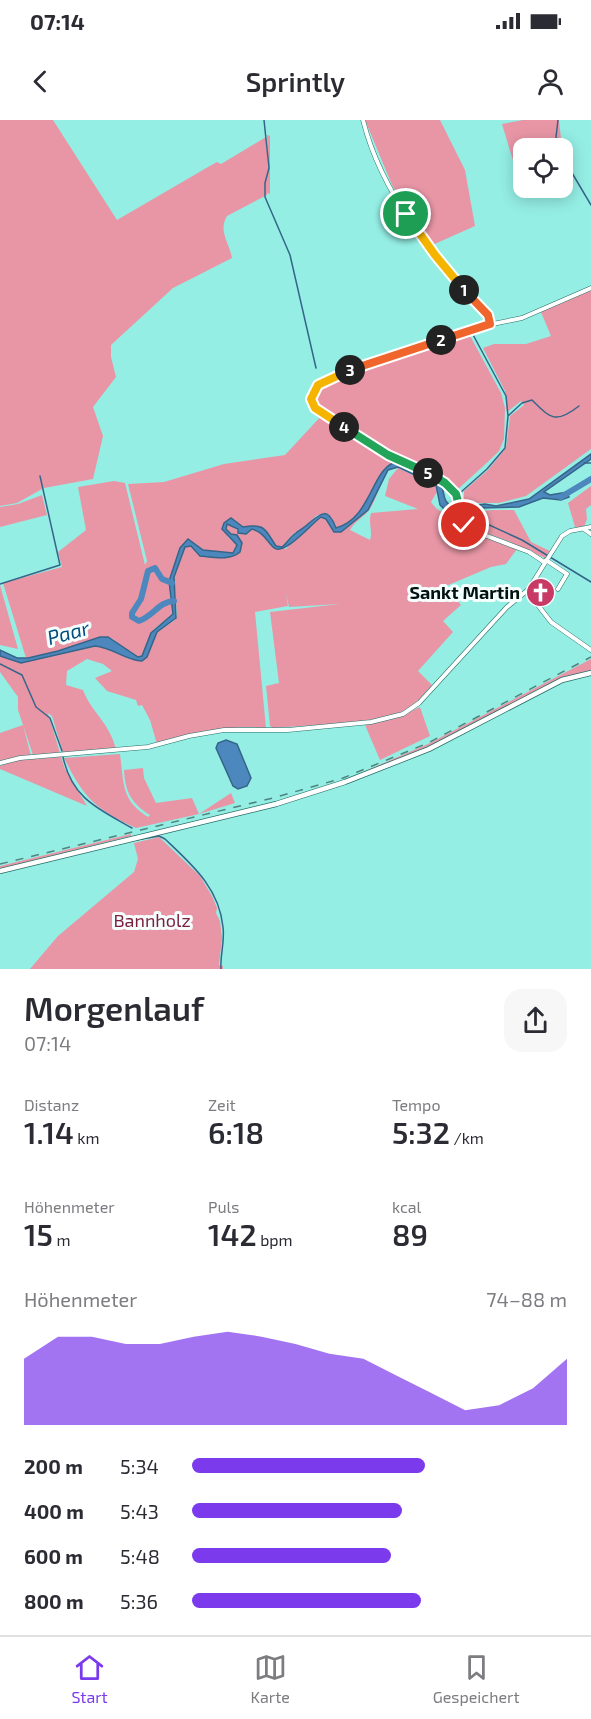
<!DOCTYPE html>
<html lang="de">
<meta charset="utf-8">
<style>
:root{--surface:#fff;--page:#f7f7f7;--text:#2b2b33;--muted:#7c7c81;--line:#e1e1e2;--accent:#7c3aed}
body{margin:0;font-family:"Exo 2",sans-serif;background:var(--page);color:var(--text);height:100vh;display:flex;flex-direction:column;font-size:22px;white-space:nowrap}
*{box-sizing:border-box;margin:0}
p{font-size:20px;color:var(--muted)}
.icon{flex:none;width:33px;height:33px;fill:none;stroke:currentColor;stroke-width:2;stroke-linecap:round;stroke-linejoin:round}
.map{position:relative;height:849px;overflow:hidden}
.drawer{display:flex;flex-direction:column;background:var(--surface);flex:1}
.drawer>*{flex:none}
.tools{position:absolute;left:513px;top:18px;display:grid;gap:12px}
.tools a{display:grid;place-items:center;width:60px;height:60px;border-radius:12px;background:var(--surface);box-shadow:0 3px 15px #0003;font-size:30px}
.pin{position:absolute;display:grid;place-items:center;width:51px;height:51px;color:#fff;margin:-26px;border:3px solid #fff;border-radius:50%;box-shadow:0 2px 6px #0007}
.km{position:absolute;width:30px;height:30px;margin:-15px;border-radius:50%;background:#222;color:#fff;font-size:16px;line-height:30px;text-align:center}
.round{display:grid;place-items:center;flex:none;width:63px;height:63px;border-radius:18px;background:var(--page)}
.overview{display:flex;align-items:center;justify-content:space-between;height:102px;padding:0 24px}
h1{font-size:33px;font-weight:600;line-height:45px}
.metrics{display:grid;grid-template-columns:repeat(3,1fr);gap:9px;height:102px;padding:6px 24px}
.metrics div{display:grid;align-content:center}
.metrics b{font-size:30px;font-weight:600}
.metrics small{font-size:16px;font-weight:400}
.metrics p{font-size:16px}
.chart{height:168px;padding:12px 24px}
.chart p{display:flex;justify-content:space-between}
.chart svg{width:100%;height:108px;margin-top:6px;fill:var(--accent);opacity:.7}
ul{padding:0 24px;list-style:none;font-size:20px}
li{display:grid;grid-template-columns:96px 72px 1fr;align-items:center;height:45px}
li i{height:15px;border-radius:8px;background:var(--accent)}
.status{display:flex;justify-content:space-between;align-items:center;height:42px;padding:0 30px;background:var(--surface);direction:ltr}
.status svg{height:16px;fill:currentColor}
header{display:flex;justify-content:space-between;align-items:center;height:78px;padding:0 24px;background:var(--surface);font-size:27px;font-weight:600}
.menu{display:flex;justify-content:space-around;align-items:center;height:84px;border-top:2px solid var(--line);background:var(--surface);font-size:16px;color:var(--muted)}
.menu a{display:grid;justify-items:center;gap:3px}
.menu .selected{color:var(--accent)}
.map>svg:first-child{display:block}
.green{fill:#e896a6}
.water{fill:#4c88bd;stroke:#356589;stroke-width:1.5}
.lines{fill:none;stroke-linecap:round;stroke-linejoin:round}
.stream{stroke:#356589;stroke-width:1.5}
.river{stroke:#4c88bd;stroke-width:6}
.street-casing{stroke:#276e67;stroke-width:5}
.secondary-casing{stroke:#276e67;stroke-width:6}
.street{stroke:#fff;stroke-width:4}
.secondary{stroke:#fff;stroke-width:4.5}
.rail{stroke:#4d847e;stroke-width:1.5;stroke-dasharray:8 8;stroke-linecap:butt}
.split-1-casing{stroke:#fff;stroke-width:12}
.split-2-casing{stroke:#fff;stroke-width:12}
.split-3-casing{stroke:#fff;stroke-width:12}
.split-4-casing{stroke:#fff;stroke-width:12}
.split-5-casing{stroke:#fff;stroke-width:12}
.split-6-casing{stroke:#fff;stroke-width:12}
.split-1{stroke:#f5b400;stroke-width:8}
.split-2{stroke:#f0652b;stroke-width:8}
.split-3{stroke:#f0652b;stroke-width:8}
.split-4{stroke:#f5b400;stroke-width:8}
.split-5{stroke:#22a559;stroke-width:8}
.split-6{stroke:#22a559;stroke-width:8}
.labels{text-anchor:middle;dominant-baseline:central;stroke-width:6;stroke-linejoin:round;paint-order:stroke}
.poi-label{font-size:18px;font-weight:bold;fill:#00120f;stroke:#f6fefd;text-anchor:end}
.park-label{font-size:18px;fill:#7d1d3c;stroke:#f6fefd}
.water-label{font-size:20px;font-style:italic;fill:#024d7f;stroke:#f6fefd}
</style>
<div class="status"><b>07:14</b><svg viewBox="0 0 49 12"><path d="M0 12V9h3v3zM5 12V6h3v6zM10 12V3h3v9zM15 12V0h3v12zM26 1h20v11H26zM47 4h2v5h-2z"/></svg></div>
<header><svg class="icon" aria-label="back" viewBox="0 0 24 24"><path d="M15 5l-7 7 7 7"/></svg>Sprintly<svg class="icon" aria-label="person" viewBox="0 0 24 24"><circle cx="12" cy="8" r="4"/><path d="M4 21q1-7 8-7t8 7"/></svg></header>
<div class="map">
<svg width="591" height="849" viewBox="0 0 591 849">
<rect width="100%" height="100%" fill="#94eee4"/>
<path class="green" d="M0,0h53l64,100 91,-53 9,-5 4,2 45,-27 2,33 -1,-35 3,1v58l-3,-1v2l-40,21c-9,15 2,26 5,42l-59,30 -62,57v12l5,20 -23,30 10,29 -10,43 -49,9 -27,15 -17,3z
M365,0h75l25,50 10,56 -45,20 -38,-61z
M523,0h36l3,28h-38l-1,26 -5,3 -16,-53z
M591,170v159l-65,47 -27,7h-35v-12l24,-21 18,-22 4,-32 14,-11 -3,-4 -14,11 -2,-21 -22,-43 11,-4h32l25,-8 -10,-24z
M468,212l33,61 4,15 -1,31 -5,12 -8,8 -34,31 -26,-19 -36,-16 -79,-48 -2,-15 6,-7 64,-27z
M322,295l77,47c-28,9 -27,56 -63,66l-5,-11 -14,-2 -11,11 -13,8 -11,13 -6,-1c-11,-16 -10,-23 -33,-18l-12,-10 -7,5 4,14 9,8 -4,8 -30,-3 -15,-11 -11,18 -8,24 4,33 -19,15 -12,27 -4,1 -9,-4 -16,-14 -13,-2 -42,14 -32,7 -23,-75 59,-16 -4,-15 28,-22 -8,-43 36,-6 11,2 20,82 2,-4 -19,-77 36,-2 60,-18 61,-9z
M398,348l38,18 1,6 -6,10c7,10 15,14 27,10l1,10 7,9 51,18 -11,15 -15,3 -45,19 15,19 -18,16 10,11 -35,39 14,14c-8,9 -16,19 -27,25 -25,14 -100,15 -132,18l-3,-2 -4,-40 13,-3 -9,-71 69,-8 -50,3 -3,-14 2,13 -33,6 11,116c-39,-3 -73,5 -109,16l-7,-24 -8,-15 -4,1 -2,-6 -29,-9 -12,-13 17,-7 -9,-7 -16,-5 -20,12 -1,14 17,5c9,23 26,32 33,59l-53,4 -11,-37 -4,-3 12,40 -27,2 -15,-45v-13l-18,-25v-16l21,7 74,-17 11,1 26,13 15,-3 10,-25 18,-12 2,-6 -3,-37 11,-30 6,-1 9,10h35l5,-4 2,-9 -16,-14 1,-5 9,4 2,5 8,1 6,-5c10,3 14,7 19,16l15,4c10,-11 22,-23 35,-32l5,2 6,10 9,3 29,-25 12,-28 8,-10c-10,12 -12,27 -20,40 -6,8 -15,12 -20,21l20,10c3,-9 -2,-17 1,-27l47,-4 -33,-13 4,-17z
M591,366v19l-5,4 1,10 -3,8h-9l-7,-24z
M42,375l5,20 -47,12v-20l18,-3z
M492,390h22l17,32 19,9 -5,7 -40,-18 -36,-13 -6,-9h10l1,-6z
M0,465l18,64 -18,-4z
M591,539v11l-30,9 -133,68 -33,15 -30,9 63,-27z
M420,587l10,29 -50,24 -15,-35 31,-7z
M23,605l8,31 -31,6v-29z
M120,634c4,30 1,46 28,63l2,-2c-18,-11 -25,-23 -26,-45l19,-2 1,10 12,25 36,-5 7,16 32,-21 4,10 -36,11 -63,14c-41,-19 -52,-30 -72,-70z
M61,637l4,12 22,37 -87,-37v-3l18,-6z
M131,714v2l-131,33v-3z
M159,717l41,39 12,20 5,12 -1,5 4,8 2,17 -3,27 4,1v3h-193l28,-33 76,-64 4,-13 -4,-16z"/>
<path class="water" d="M591,334v5l-47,33 6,3 17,-3 2,5 -8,3 -18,-2 -24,9 -39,1 -32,5 -8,-8 -4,-20 -38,-18 -10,3 -20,40 -27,22h-7l-8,-13 -5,-2c-10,7 -38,41 -48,30 -8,-8 -9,-14 -21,-18l-6,5 -8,-1v-4l-11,-5 -1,5 5,5 6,1 5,8 -2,9c-10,9 -27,5 -40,4l-9,-10 -6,1 -11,30 2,41 -19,14 -10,25 -5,4c-16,0 -30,-14 -47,-15l-74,17 -21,-7v-6l17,8h11l30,-7 42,-14h8l30,20 4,-1 9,-23 22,-19 -4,-33 11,-33 8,-9 15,11 30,3 4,-8 -15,-16 2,-6 7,-5 12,9c23,-4 22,3 33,19l6,1c5,-4 8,-10 14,-14 4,-3 8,-5 12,-9 14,-12 20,-17 28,4 34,-9 35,-55 57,-65 10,1 45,15 49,24 3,10 1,14 11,21l32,-4 11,2 33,-7z
M226,620l11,4 14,34 -4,8 -9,3 -5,-3 -17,-38 2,-5z"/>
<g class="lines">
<path class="stream" d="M264,0l5,48 -4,15v14l25,58 26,113
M558,0l-2,17 3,11
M562,36l29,49
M471,211l35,65 2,20
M584,343h7
M465,387l-5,-14 27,-24 18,-21 3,-32 14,-13 10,-3c19,19 24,24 47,6
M464,390l10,8 48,22 69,42
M0,464l60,-19 -20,-89
M0,544l22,11 14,32 14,11 12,33
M63,637c9,42 36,52 69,71
M136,720l23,-4 6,3c26,25 54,48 58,88 2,14 -3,28 -2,42"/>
<path class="river" d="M561,377l30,-18
M172,463l-10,-4 -7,-11 -7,3 -7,28 -9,14v4l7,4c13,-4 21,-20 35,-20"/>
<defs>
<path id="street" d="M363,0c19,77 73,138 125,195l2,9
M584,409l7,5
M546,440l21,14 -9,15
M544,442l-15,-10 -63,-24c-9,-12 -3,-29 -14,-39 -15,-15 -36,-20 -54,-29 -26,-14 -51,-31 -77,-47l-6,-5 -4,-9 7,-14 66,-28 84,-28 54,-11 69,-30
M527,471l24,31 40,28
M0,643l20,-5 128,-11 41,-11 35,-6h64l83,-8 32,-8 16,-11 88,-96 21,-17 34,-54 8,-5 21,-4"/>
<path id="secondary" d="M0,751l276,-67 69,-22 84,-33 133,-69 29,-7"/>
</defs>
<use href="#street" class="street-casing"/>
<use href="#secondary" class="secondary-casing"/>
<use href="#street" class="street"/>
<use href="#secondary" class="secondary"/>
<path class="rail" d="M0,744l273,-66 70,-20 85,-35 163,-86"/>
</g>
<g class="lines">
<defs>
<path id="split-1" d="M406,94l29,41 29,35"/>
<path id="split-2" d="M441,220l49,-16 -2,-9 -24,-25"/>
<path id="split-3" d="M350,250l91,-30"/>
<path id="split-4" d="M344,307l-29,-19 -4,-9 7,-14 32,-15"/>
<path id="split-5" d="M344,307l44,28 40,18"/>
<path id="split-6" d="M428,353l17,10 11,11 8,31"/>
</defs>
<use href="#split-1" class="split-1-casing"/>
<use href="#split-2" class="split-2-casing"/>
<use href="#split-3" class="split-3-casing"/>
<use href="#split-4" class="split-4-casing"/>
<use href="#split-5" class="split-5-casing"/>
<use href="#split-6" class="split-6-casing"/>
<use href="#split-1" class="split-1"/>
<use href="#split-2" class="split-2"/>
<use href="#split-3" class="split-3"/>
<use href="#split-4" class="split-4"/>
<use href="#split-5" class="split-5"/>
<use href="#split-6" class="split-6"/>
</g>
<defs>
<symbol id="church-disc" viewBox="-11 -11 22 22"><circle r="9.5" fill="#c83a65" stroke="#f6fefd"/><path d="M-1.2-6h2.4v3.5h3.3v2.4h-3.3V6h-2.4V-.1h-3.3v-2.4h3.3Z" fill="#fff"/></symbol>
</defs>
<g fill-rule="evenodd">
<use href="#church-disc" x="524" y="456" width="33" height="33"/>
</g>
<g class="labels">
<g class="poi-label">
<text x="520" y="472">Sankt Martin</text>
</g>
<g class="park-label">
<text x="152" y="800">Bannholz</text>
</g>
<g class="water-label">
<text transform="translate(68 512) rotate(-15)">Paar</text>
</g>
</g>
</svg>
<div class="tools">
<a><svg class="icon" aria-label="locate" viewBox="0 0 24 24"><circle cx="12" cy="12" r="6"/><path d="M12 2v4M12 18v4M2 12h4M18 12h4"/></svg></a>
</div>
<div class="pin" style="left:406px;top:94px;background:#1e9e55"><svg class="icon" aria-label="arrive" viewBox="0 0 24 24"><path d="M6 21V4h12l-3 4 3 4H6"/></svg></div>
<div class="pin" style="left:464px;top:405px;background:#d93025"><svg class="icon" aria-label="check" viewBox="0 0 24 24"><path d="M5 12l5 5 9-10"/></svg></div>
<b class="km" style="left:464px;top:170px">1</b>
<b class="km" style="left:441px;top:220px">2</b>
<b class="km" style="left:350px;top:250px">3</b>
<b class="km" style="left:344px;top:307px">4</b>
<b class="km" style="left:428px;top:353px">5</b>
</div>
<section class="drawer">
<div class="overview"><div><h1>Morgenlauf</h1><p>07:14</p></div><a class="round"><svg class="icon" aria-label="share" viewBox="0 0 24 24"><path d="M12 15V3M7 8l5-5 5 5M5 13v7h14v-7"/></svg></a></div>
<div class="metrics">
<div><p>Distanz</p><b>1.14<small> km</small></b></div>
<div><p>Zeit</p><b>6:18</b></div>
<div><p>Tempo</p><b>5:32<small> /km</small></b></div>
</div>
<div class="metrics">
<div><p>Höhenmeter</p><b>15<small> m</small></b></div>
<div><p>Puls</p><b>142<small> bpm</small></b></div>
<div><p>kcal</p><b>89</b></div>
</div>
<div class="chart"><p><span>Höhenmeter</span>74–88 m</p>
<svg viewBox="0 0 160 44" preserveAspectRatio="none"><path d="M0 44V17L10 8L20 8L30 11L40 11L50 8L60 6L70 8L80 11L90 15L100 17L110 24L120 31L130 38L140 36L150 29L160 17V44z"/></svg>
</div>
<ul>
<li><b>200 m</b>5:34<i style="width:62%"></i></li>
<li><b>400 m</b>5:43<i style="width:56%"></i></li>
<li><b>600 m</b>5:48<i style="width:53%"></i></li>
<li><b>800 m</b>5:36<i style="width:61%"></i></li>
</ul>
</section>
<nav class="menu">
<a class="selected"><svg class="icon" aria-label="home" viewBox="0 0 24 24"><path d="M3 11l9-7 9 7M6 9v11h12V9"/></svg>Start</a>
<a><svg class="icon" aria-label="map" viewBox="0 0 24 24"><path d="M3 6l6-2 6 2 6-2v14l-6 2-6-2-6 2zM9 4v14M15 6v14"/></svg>Karte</a>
<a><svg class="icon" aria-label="saved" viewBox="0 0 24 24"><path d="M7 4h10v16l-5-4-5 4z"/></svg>Gespeichert</a>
</nav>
